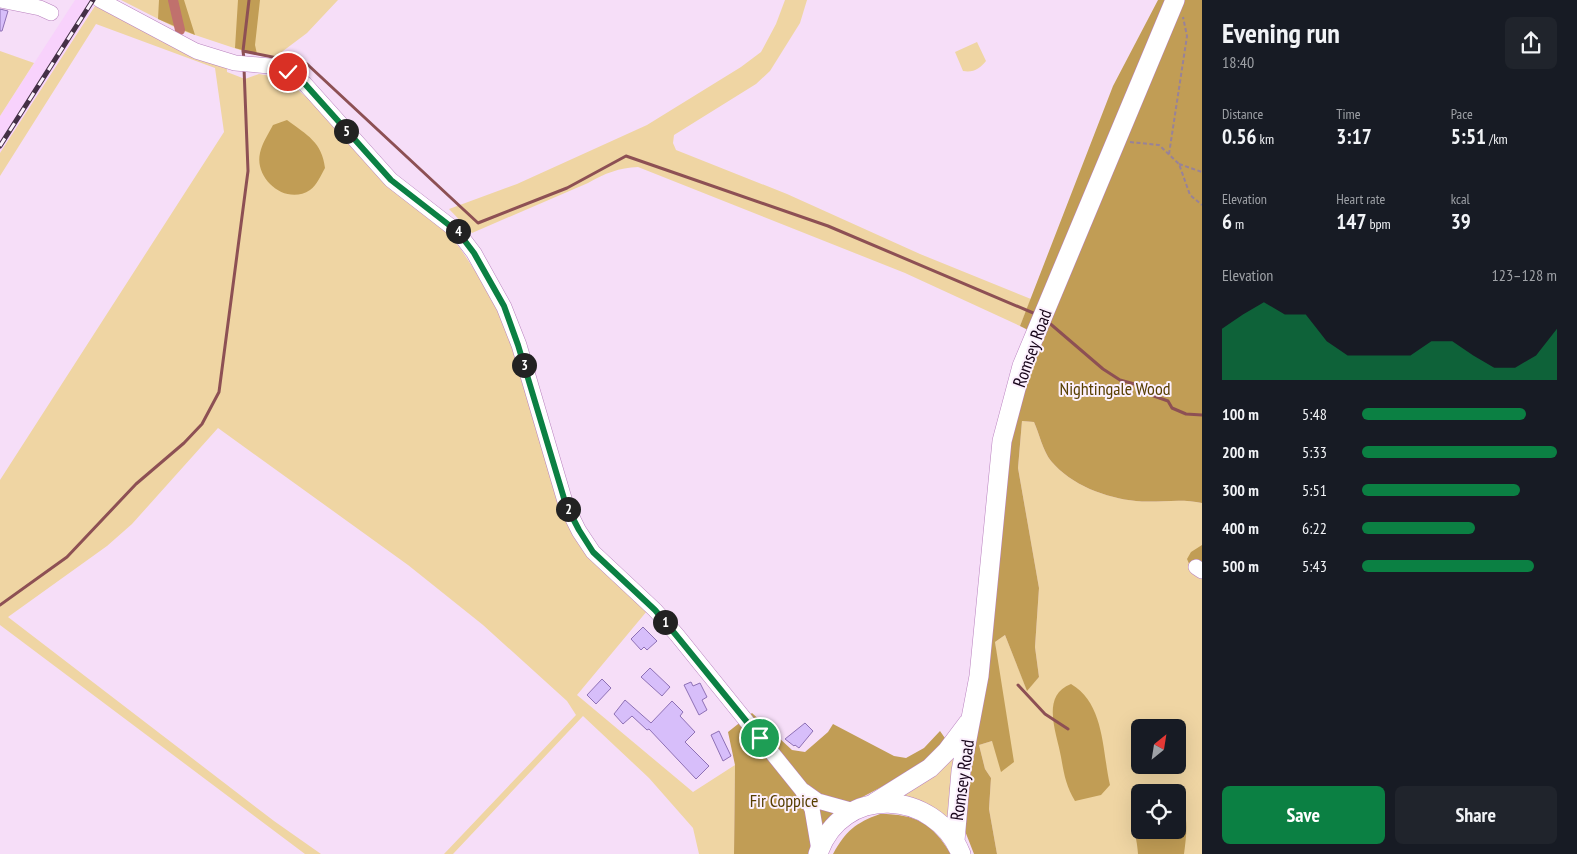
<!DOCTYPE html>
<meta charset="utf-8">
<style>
:root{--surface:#171b24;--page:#20242c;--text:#f1f3f6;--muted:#9ea1a6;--accent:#0b8043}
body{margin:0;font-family:"PT Sans Narrow",sans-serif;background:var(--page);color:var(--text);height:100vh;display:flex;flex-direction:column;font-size:19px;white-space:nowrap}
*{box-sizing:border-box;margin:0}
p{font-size:16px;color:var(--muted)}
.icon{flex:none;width:28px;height:28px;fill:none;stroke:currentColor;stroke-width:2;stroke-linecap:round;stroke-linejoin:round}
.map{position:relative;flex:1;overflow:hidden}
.panel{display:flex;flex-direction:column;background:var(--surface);width:375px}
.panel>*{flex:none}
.needle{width:32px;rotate:30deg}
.buttons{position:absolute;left:1131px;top:719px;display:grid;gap:10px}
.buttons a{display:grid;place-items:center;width:55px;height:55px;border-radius:8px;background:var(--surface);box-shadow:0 5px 20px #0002;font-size:25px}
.pin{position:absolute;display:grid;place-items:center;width:42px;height:42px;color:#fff;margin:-21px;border:2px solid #fff;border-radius:50%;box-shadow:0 1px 5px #0007}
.km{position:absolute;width:25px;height:25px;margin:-12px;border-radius:50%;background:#222;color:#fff;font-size:14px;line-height:25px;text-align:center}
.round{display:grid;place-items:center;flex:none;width:52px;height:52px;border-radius:8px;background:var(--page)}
.summary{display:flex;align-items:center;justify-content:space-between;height:85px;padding:0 20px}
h1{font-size:28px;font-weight:700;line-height:38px}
.stats{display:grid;grid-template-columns:repeat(3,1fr);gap:8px;height:85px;padding:5px 20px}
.stats div{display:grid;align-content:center}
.stats b{font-size:21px;font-weight:700}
.stats small{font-size:14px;font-weight:400}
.stats p{font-size:14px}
.chart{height:140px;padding:10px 20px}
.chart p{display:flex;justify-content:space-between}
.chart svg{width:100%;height:90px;margin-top:5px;fill:var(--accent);opacity:.7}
.cta{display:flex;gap:10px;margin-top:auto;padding:10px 20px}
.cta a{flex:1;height:58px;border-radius:8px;background:var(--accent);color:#fff;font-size:20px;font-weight:700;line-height:58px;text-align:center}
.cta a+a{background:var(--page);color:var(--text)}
ul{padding:0 20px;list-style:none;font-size:16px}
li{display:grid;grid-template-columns:80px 60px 1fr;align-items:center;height:38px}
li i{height:12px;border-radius:6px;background:var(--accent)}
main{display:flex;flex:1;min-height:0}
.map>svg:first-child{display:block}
.built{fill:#f8d2fc}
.green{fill:#efd5a3;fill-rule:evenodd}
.forest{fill:#c19d55}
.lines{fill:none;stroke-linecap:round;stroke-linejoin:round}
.stream{stroke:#8d5054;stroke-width:3}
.canal{stroke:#c0716d;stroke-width:10}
.building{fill:#d7befa;stroke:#8e70b5}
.minor-casing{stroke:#b881be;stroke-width:16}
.major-casing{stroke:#b881be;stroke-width:20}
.path{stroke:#98829a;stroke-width:2;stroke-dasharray:4 2.5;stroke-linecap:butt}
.minor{stroke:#fff;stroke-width:15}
.major{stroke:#fff;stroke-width:19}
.rail-casing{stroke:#443046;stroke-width:5}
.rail{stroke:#fcf0fd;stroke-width:3;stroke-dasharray:9;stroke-linecap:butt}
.route-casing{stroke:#fff;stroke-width:10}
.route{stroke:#0b8043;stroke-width:6}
.labels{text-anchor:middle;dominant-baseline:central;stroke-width:4;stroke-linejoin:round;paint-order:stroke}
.street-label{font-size:18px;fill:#170419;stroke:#fcf0fd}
.park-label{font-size:18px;fill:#573e00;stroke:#fcf0fd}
</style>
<main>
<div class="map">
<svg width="1202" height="854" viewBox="0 0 1202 854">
<rect width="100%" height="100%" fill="#f6def8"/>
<path class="built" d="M75,0h23l-98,153v-37z"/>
<path class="green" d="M121,0h217l-31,33 -32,24 -32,-6 -63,-21z
M785,0h22l-7,23 -30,48 -14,13 -82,51 -1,8 3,7 111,44 133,60 111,45 -11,27 -115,-53 -267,-106c-19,1 -33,6 -50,16l-116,50 -23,-24 68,-25 130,-59 94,-58 20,-15 15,-28z
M95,6l93,48 39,12v6l18,7 14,-5 24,4 26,21 61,66 36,36 40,31 14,16 33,50 22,55 46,152 86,106 -70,84 116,97 42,-27 -1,89h-35l-6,-26 -44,-50 -66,-62 -130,138h-9l132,-139 -9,-14 -84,-76 -75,-60 -190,-137 -86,96 -25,22 -99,71 266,204 47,33h-16l-305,-229v-145l224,-348 -9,-64 -119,-44 -96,152v-23z
M977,42l9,19c-6,7 -12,12 -23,10l-8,-19z
M0,51l34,12 -34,53z
M1022,421l12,1c5,11 9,29 17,39 20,24 55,37 85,40 22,2 44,-3 66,2v351h-205l-8,-45 2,-31 -6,-9 -6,-24 13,-4 7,-60 -4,-39 10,-7 22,55 12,-13 -4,-30 4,-59 -21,-120zM1140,728h38v37h-38zM1140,792h38v38h-38z
M957,749l-9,76 -52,-27z"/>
<path class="forest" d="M159,0h25l11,35 -37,-16z
M238,0h22l-5,45 2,9 -22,-6z
M1158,0h44v503c-22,-5 -44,0 -66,-2 -30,-3 -65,-16 -85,-40 -8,-10 -12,-28 -17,-39l-12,-1 -4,47 21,120 -4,59 4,30 -12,14 -22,-56 -10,7 19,120 -13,10 -9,-31 -13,4 6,24 6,9 -2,31 8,45h-23l-9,-23 1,-32 48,-384 28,-78 -22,-11 93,-240z
M287,120c20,15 35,22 38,48 -4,7 -8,17 -15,22 -24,16 -56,-11 -50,-37 2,-10 9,-20 13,-28z
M1202,545v31l-12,-10 -3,-7 4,-7z
M1071,684c34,20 31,67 39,101l-9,10 -26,6c-9,-15 -11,-27 -14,-44 -4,-24 -21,-61 10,-73z
M752,713l40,37 13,2 23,-20 5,-8 61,32 12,2 18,-10 16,-17 7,10 -20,22 -76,40 -40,51h-77l1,-89 -7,-33z
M1152,786l19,3 5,3h-35z
M1178,793c11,20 9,39 6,61h-46c-1,-20 -11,-42 2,-60v36h38z
M880,814c36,0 52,9 71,40h-118c13,-23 22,-31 47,-40z"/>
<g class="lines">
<path class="stream" d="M243,51l6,-51
M244,59l-1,-8 64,13 171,159 89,-35 59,-32 202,70 210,89
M1047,321l56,48 17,11 18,5 13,10 17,6 4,7 14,6 16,1
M0,605l67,-48 69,-73 48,-41 18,-19 17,-32 29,-221 -4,-103
M1018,685l27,29 23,15"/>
<path class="canal" d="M173,0l7,30"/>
</g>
<path class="building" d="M0,9l8,2 -6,20h-2z
M643,627l14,14 -10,9 -3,-3 -3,3 -10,-11z
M650,668l20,19 -8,9 -21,-19z
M602,679l9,9 -15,16 -9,-9z
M691,682l2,4 7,-3 7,14 -5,3 5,10 -8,5 -15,-30z
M625,700l26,23 21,-22 11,11 -3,4 15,16 -10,10 24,24 -13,13 -47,-50 -2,1 -15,-14 -9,8 -9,-10z
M805,723l8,8 -14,17 -4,-3 -1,1 -9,-7z
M719,731l12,25 -8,5 -12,-26z"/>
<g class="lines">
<defs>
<path id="minor" d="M1,0l39,8 11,5
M100,0l96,51 39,12 35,3 19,6 16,12 86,96 67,52 16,21 30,54 15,38 47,160 13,26 14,21 62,58 22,25 125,155 10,19 7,41
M1196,567l6,4
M804,791l14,10 36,10"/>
<path id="major" d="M874,803l56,-35 17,-17 21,-28
M955,841l6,-70 18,-95 23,-235 20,-75 153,-366
M818,854c23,-70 117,-65 143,0"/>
</defs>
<use href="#minor" class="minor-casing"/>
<use href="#major" class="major-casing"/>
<path class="path" d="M1130,142l29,3 20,19 11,31 12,10
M1169,154l18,-118 -4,-19
M1179,164l23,8"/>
<use href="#minor" class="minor"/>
<use href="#major" class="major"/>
<defs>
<path id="rail" d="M0,146l93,-146"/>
</defs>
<use href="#rail" class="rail-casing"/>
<use href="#rail" class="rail"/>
</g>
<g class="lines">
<defs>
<path id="route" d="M288,72l17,12 86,96 67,52 16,21 30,53 14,39 48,160 13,25 14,22 62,58 21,25 84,103"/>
</defs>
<use href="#route" class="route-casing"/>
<use href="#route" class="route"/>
</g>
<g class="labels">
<g class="street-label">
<text transform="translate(1032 348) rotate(-70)">Romsey Road</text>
<text transform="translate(962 780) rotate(-82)">Romsey Road</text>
</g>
<g class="park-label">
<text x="1115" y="388">Nightingale Wood</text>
<text x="784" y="800">Fir Coppice</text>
</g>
</g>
</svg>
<div class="buttons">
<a><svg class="needle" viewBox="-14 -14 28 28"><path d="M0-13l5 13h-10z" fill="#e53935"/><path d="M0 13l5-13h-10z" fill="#9ea1a6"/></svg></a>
<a><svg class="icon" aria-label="locate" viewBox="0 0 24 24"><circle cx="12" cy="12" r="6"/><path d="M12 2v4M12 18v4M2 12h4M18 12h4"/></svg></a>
</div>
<div class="pin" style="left:760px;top:738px;background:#1e9e55"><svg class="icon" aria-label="arrive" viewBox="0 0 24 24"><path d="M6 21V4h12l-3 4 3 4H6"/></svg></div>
<div class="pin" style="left:288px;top:72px;background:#d93025"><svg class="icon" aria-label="check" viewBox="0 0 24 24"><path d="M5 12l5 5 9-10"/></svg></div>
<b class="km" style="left:665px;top:622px">1</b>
<b class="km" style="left:568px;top:509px">2</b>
<b class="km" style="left:524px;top:365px">3</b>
<b class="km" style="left:458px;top:231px">4</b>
<b class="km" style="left:346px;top:131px">5</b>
</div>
<section class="panel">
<div class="summary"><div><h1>Evening run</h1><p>18:40</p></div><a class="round"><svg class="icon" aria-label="share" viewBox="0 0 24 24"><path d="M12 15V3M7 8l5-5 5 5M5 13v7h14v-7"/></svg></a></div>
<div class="stats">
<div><p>Distance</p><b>0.56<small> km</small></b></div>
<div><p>Time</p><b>3:17</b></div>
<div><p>Pace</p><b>5:51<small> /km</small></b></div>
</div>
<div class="stats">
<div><p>Elevation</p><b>6<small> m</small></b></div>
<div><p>Heart rate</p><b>147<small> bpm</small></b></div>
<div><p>kcal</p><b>39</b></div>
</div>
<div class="chart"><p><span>Elevation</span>123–128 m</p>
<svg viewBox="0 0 160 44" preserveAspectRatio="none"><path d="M0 44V19L10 12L20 6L30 12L40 12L50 25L60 32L70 32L80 32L90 32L100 25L110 25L120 32L130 38L140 38L150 32L160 19V44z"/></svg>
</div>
<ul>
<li><b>100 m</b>5:48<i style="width:84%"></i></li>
<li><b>200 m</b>5:33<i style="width:100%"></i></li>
<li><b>300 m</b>5:51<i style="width:81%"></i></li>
<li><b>400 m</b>6:22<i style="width:58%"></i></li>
<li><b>500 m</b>5:43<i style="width:88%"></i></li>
</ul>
<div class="cta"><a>Save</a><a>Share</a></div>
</section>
</main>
